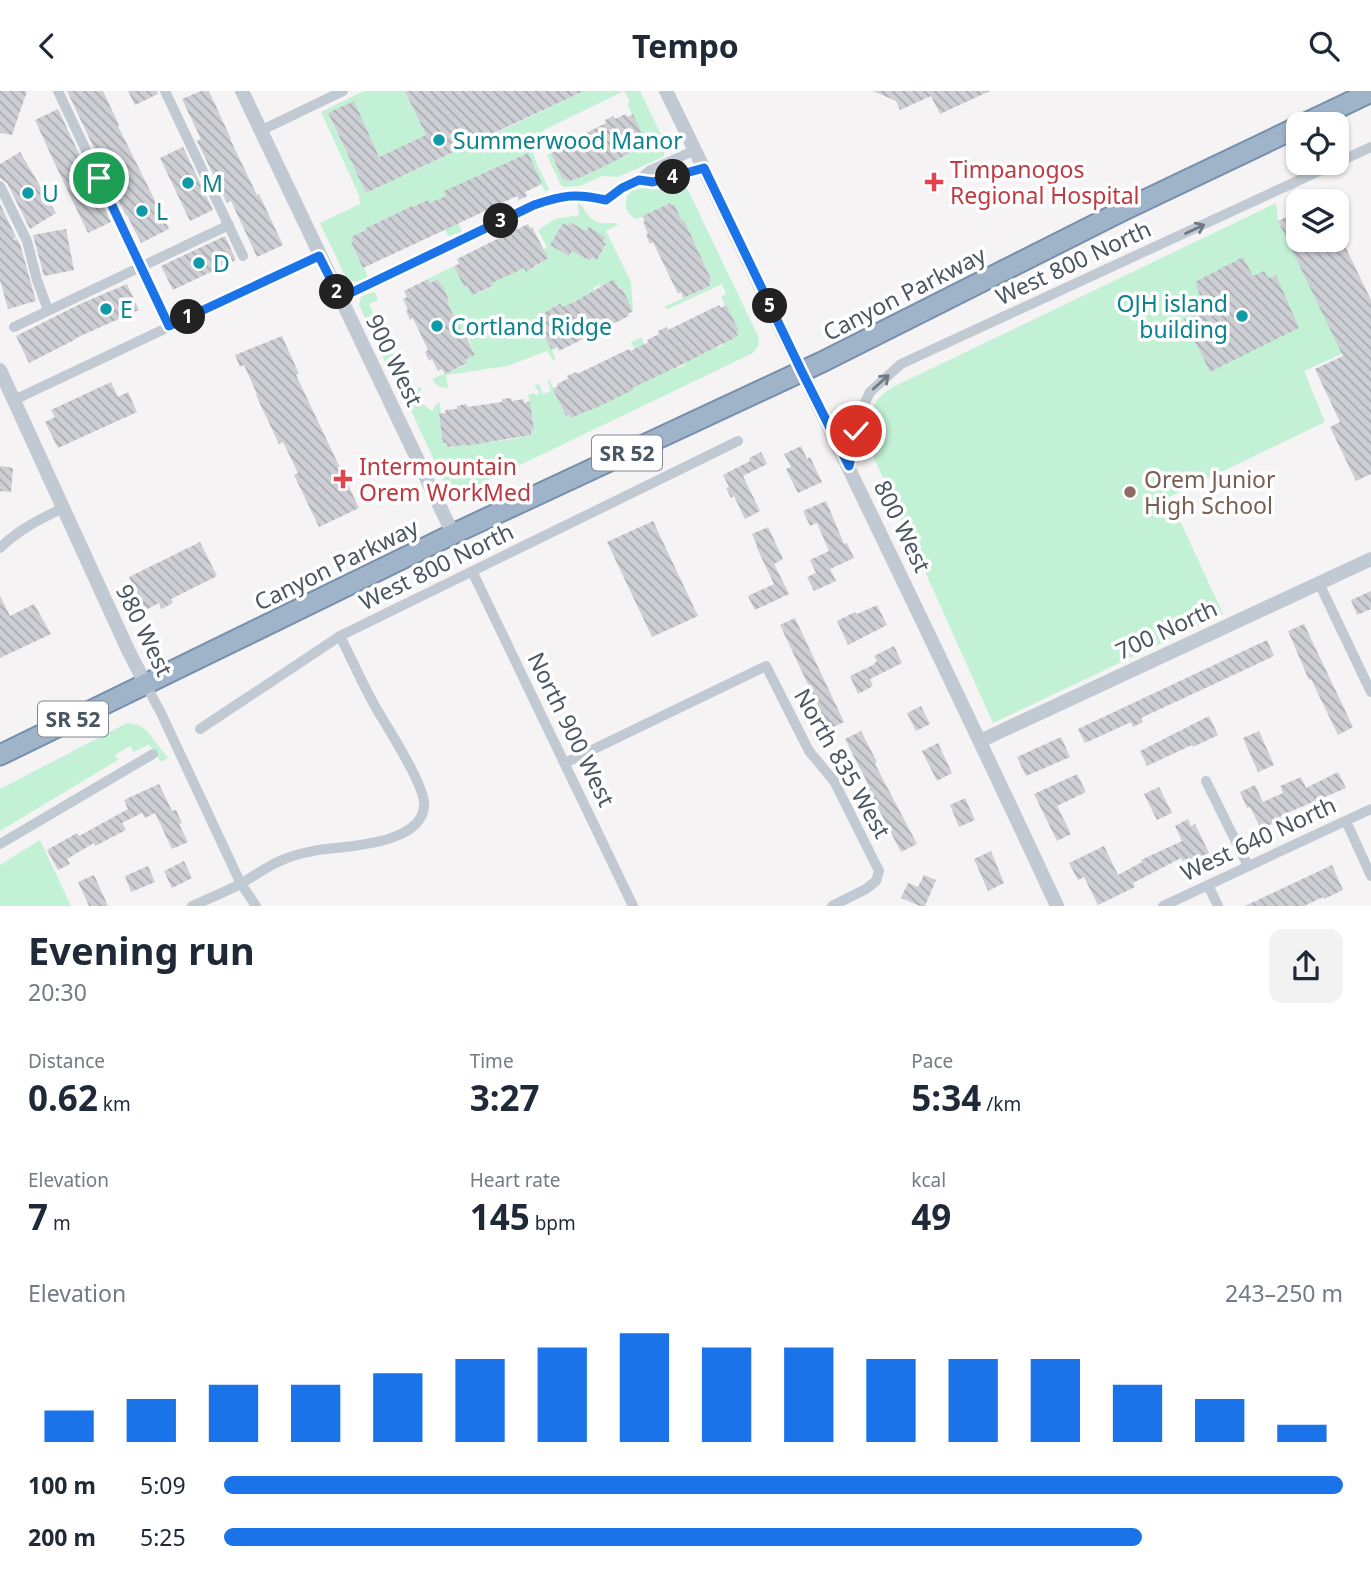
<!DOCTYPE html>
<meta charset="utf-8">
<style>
:root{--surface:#fff;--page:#f2f2f3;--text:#1f2937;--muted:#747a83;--accent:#1a73e8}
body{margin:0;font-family:"Noto Sans",sans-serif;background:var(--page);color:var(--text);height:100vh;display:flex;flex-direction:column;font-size:26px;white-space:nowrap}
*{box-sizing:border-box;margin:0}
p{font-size:23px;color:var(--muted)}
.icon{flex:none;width:38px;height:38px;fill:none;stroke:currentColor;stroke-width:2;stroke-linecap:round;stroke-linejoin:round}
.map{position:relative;height:815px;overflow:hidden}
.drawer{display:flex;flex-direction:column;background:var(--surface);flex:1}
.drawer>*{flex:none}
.tools{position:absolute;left:1286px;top:21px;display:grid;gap:14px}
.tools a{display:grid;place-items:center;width:63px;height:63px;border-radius:14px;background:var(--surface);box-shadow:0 2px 5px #0004;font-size:35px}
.pin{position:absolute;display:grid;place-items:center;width:60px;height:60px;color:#fff;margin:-30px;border:4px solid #fff;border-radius:50%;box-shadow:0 2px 7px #0007}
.km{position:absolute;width:35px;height:35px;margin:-18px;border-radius:50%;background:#222;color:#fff;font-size:19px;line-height:35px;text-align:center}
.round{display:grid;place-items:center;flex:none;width:74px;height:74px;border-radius:14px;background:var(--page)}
.headline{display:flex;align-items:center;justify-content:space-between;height:119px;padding:0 28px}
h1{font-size:38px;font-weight:700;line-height:52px}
.figures{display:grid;grid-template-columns:repeat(3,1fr);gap:10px;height:119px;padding:7px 28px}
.figures div{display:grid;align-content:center}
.figures b{font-size:35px;font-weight:700}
.figures small{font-size:19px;font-weight:400}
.figures p{font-size:19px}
.chart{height:196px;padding:14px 28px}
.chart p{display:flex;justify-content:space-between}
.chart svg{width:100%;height:126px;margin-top:7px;stroke:var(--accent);stroke-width:6}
ul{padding:0 28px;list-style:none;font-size:23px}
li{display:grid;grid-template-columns:112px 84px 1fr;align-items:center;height:52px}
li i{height:18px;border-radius:9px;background:var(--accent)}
header{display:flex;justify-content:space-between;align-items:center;height:91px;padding:0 28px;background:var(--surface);font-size:32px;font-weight:700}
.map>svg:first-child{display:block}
.grass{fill:#c3f1d5;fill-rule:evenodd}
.building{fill:url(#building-back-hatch)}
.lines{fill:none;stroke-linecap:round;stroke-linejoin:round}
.trunk-casing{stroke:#7690ad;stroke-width:23}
.minor{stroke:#c1cad2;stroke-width:10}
.tertiary{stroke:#c1cad2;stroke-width:14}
.trunk{stroke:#9fb4c9;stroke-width:19}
.oneway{stroke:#6e7983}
.route-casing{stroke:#fff;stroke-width:14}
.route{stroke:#1a73e8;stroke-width:9}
.culture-dot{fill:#0f9aa8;stroke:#fff;stroke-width:2.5}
.health-dot{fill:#e0444e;stroke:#fff;stroke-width:2.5}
.education-dot{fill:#8d6e63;stroke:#fff;stroke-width:2.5}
.labels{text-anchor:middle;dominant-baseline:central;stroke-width:7;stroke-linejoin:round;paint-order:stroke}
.shield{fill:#fff;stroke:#808990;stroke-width:2}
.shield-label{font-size:21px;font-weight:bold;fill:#4a5661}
.culture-label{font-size:23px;fill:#0d838f;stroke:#fff;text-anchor:start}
.health-label{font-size:23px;fill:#be3a42;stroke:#fff;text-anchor:start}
.street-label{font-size:23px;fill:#4a5661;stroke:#fff}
.education-label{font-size:23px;fill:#785e54;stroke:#fff;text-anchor:start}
</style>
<header><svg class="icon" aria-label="back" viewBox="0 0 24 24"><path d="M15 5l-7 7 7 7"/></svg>Tempo<svg class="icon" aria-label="search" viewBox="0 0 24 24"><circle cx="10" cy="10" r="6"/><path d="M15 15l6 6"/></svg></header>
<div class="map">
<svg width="1371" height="815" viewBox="0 0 1371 815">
<defs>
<pattern id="building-back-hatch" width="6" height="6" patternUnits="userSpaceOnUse" patternTransform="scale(1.75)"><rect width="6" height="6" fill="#cdcfd5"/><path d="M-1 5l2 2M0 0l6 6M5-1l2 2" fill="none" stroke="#a8abb0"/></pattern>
</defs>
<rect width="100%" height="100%" fill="#f5f3f3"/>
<path class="grass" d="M364,0h41l21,44 -47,22 -25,-55 -26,12 38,79 99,-46 1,-15 7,12 107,-51v-2h60l27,56 -4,10 -45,20 -16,-1 -22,10 -16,1 -4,-3 -13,-29 4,-2 12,26 3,-1 2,4 23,-9 -1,-1 32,-16 1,2 6,-3v-2l15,-7 -2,-4 3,-2 -18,-36 3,-2 -6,-11 -82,40 -5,7 -8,4 9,25 11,22 -2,2 -3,-1 -17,-37 -82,38 17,41 -14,4 -15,-34 -20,5 -1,-1 -46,22v2l-14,7 1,4 -2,1 17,35 -13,5 -9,-4 -26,-55 40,-19 -1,-9 -38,-83z
M677,95l10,2 71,148 1,9 -6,8 -285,137c-9,2 -16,0 -23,-6l-36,-78 -8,-10 -42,-91 2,-8 9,-4 5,-1 3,8 -9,4 42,87 10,-4 1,2 -7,9 17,13 5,-8h3l3,40h4v4l60,-7 24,-5v-4l3,-1 -4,-28 -2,-7 5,-2 3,2 4,-2 -6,-7 5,-2 4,10 8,-3 -3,-9v-2l2,1 16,35 3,-1 2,3 16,-7 1,1 6,-3v-2l38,-19 3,-38 -4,-8 10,-5 3,7 -1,1 35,23 7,-3v-3l31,-15 1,1 6,-2 -1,-2 16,-13 -17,-34 5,-3 -4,-10 -54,25 -3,-1 1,-2 44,-20 -1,-4 3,-2 -28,-60 -2,1 -8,-16 -3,1 -2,-3 -32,16c-11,-3 -16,-20 -5,-28 5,-3 12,-3 17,-3l3,2z
M578,111c8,7 10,18 22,21 7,1 12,-1 19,1l-13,7 25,51 2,29 -11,-23 -3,1 -4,-8 -15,5 -1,-1 -6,3 2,5 -15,15 -4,-8 -14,9 -3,-6 -20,13 4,9 -3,2 11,22 6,-3v2l-5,3 4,8 -3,1 -6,-9 -40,15 -61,9 2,13c-8,0 -12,-3 -16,-9l35,-15 -2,-4 10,-5 -8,-21 -6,2 -16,-34 5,-2 -12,-21 -8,4 -2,-4 26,-13 10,21 3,-2 11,8 15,-6 -2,-5 33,-14 2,4 16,-9 1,-13 4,-3 -9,-17 17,-11 24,-4zM571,131l15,9 3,-3 16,9 -2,5 3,3 -9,15 -5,-3 -6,2 -7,-4v-2l-5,-5 -5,8 -9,-5 2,-10 -7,-5 8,-13 5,3z
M1276,112l2,18 68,131 -42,19 21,51 -156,75 54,117 -230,109 -128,-285c4,-24 7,-40 30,-52z
M127,632l12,2 8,6 21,27 -7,4 -12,-18 -15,8 -4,-6 -15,9 3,5 -118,71v-42z
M40,749l31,66h-71v-41z"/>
<path class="building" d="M0,0h27l-15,44 -12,-2z
M67,0h36l16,34 -1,1 51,103 -28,14 -14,-28 -1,1z
M128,0h29l1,3 -23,11z
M201,0h8l22,48h-1l27,56 2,-1 24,51 -26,12 -26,-56 -4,2 -30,-62 4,-2 -19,-40z
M405,0h179l-218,102 -38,-80 26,-12 25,56 47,-22z
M873,0h117l-50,23 -9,-18 -31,14 -4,-9z
M58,18l53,113 -23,11 -33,-69 -20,-44z
M626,23l1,3 6,-3 12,26 -3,2 2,4 -15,7v1l-45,22 -17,6 -1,-4 -3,2 -12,-27 5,-2 -1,-3 11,-5 -1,-3 8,-4 1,3 32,-16 -1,-3 8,-4 2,3z
M183,56l30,63 -23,11 -30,-63z
M20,61l36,61 -26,16 -23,-46 -7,-5v-14z
M528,62l14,31 -17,8 2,4 -8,4 -2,-4 -154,72 -12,-26 2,-1 -2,-4 15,-7v-2l46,-22 1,1 15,-7 2,3 16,-7 -2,-5z
M670,112l1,3 3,-2 8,17 2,-1 28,61 -3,1 1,4 -27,12 -2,-6 -3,2 -25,-52 -3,2 -4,-9 2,-1 -5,-12 2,-1 -3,-5z
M0,113l16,33 -4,3 5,-1 3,5 16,57 -28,8 -8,-29z
M1298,120v29h44l29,60v174l-15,7 -26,-54 10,-5 -25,-53 28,-13 -65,-135z
M570,131l16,9 3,-4 16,10 -2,5 3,2 -9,16 -5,-3 -2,3 -3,-2 -1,1 -14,-8 -3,5 -19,-11 13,-22 5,3z
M528,133l2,4 2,-1 16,31 -22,14 -2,-4 -32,15 1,3 -21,9 -5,-10 -3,2 -10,-21 5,-2 -2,-5z
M66,138l8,41 -30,6 -11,-41z
M225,145l11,24 -63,30 -12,-24z
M1243,166l10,19 11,-5 4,7 8,-3 23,53 -89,44 -26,-53 13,-6 -3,-7 8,-5 -7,-19z
M428,188l2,4 8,-4 3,6 1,-1 7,16 -2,2 16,33 2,-1 10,21 -10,5 2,3 -22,11 -3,-5 -4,2 -6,-12 -3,2 -4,-9 3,-2 -15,-32 -3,2 -4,-9 2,-1 -5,-11 4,-2 -3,-6z
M614,188l5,10 3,-1 11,23 -5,3 1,2 -70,35 -2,-4 -6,2 -11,-22 3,-2 -4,-9 21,-13 2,4 14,-6z
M127,193l12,26 -63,28v1l-47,24 -13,-27 64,-32z
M719,214l2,3 5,-3 13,26 -3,1 2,4 -61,31 -45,21 1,2 -46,22v-1l-16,7 -2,-3 -3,1 -13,-27 5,-3 -1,-2 12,-6 -2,-2 9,-4 1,2 52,-25 1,2 19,-9 -2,-2 12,-6 -1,-3 9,-4 1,3z
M282,245l17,38 -3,1 63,133 -40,19 -25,-52 4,-2 -15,-31 -4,2 -23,-49 1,-1 -13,-29 -4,2 -5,-12z
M111,291l7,15 10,-5 9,20 -79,36 -13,-26 10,-5 -4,-7z
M511,307l1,3 12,-2v4l6,-2 4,29 -3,1v4l-66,11v-1l-18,2v-4h-4l-4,-30h7l-1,-3 12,-1v-3l10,-2v3l35,-5v-3z
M801,355l6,13 3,-2 12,25 -24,11 -12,-24 5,-2 -7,-13z
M761,361l6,12 -24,12 17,35 -15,8 -11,-23 -3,2 -5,-10 3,-1 -6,-12 27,-14 -1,-3z
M0,375l13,2 -2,24 -11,-1z
M826,410l18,43 3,-1 7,15 -24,11 6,12 -22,10 -7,-14 9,-4 -6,-13 19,-9 -12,-28 -7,3 -7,-15z
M653,430l45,95 -46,21 -45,-95z
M768,436l15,32 -9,5 15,30 -34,16 -7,-14 26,-12 -18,-38 1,-1 -5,-11z
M200,451l17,34 -46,23 2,4 -12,6 -2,-6 -13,7 -17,-33z
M1371,500v18l-14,6 -6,-15z
M0,505l10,20 24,-12 17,30 -51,24z
M877,514l10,20 -39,20 -11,-24 18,-9 2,2z
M795,527l49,104 -15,7 -49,-104z
M1304,533l49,103 -15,8 -27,-56 -2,1 -21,-49z
M1267,549l7,16 -133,62 2,4 -10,5 -2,-5 -46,21 -7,-14z
M894,555l8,17 -32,16 3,7 -15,8 -8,-18 23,-11 4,-4 -3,-5z
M921,615l9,18 -14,7 -9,-18z
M1209,625l9,19 -25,12 -1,-2 -45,21 -7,-15z
M861,640l16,31 -2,2 42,80 -16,8 -36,-69 2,-1 -22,-43z
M1259,640l15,34 -16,7 -15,-34z
M1061,646l9,20 -44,19 -9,-19z
M938,652l14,30 -15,8 -15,-30z
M1338,681l8,16 -66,28 2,3 -21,10 -11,-22 -3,1 -7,-16 15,-7 8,17 20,-9 -3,-7 21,-9 5,11z
M1077,683l9,18 -29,14 14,28 -14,7 -23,-47z
M159,693l13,27 4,-1 6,13 -3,1 9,18 -16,7 -17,-36 -10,5 -3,-5 -20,10 4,7 -31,16 -1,-3 -27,16 3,5 -12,6 -11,-20 30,-17 2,3 49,-27 -4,-9z
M1159,696l13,26 -15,7 -13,-26z
M965,707l10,22 -16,7 -9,-22z
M1188,728l3,7 4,-2 14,29 -18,9 -2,-4 -6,3 -2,-3 -48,25 2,4 -37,18 -14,-28 -6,3 -9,-17 35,-17 14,29 24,-13 -1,-2 41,-19 -7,-15z
M991,760l13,32 -16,8 -14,-32z
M184,770l8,17 -20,10 -8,-17z
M1332,774l11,25 -19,9 -1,-2 -19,9h-59z
M148,775l7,16 -24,10 -6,-16z
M94,784l14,31h-19l-11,-24z
M924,784l12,5 -11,26h-5l-19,-8 7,-15 10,4z"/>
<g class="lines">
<defs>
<path id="trunk" d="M1304,33l67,-32
M0,664l453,-221 369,-172 302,-152 174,-83"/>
</defs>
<use href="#trunk" class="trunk-casing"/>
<path class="minor" d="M58,0l111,235
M165,0l78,165
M260,40l83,-40
M639,89l10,-9 46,-21
M0,95l27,55 10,39 11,30
M340,207l194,-93c29,-10 42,-12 72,-5l16,-12 17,-8 14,2 51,-14
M14,236l215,-102
M14,309l305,-144
M849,375l13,-57 8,-17 31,-28 470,-217
M0,457c18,-18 40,-29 63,-40
M472,480l161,335
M1319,492l52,109
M145,592l16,30 80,171 15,22
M200,638l140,-93 398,-195
M565,672l201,-97 43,85 25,30 45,90 -3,10 -10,8 -34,17
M1206,690l42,85
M1346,730l25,55
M0,753l153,-90
M1208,794l10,21
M192,815c16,-7 33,-14 48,-22 16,-9 30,-20 47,-26 9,-4 21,-6 31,-8 27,-4 102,-5 106,-43 3,-19 -37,-80 -48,-99 -13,-23 -24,-48 -36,-72
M1163,815l208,-97"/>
<path class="tertiary" d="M242,0l211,443
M666,0c46,93 90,188 136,281 86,177 172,355 255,534
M0,279l129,282 16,31
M980,650l391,-182"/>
<use href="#trunk" class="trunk"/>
</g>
<defs><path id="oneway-shaft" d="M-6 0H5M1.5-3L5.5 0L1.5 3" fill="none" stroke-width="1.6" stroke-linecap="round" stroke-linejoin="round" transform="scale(1.75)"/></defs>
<g class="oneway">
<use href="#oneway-shaft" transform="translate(1195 138) rotate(-25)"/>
<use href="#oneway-shaft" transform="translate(881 291) rotate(-42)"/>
</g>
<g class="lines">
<defs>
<path id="route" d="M99,87l70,148 150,-70 21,42 194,-93c29,-10 42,-12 72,-5l16,-12 17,-8 14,2 51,-14 98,204 47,94 7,-35"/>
</defs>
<use href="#route" class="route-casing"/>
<use href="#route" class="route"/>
</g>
<g class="culture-dot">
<circle cx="439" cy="49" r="7"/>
<circle cx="188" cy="92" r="7"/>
<circle cx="28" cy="102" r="7"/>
<circle cx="142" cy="120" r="7"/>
<circle cx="199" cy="172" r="7"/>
<circle cx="106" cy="218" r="7"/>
<circle cx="1242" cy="225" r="7"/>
<circle cx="437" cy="235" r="7"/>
</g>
<g class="health-dot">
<path d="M930.5 80.5h7v7h7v7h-7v7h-7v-7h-7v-7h7z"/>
<path d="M339.5 377.5h7v7h7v7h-7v7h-7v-7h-7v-7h7z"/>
</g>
<circle class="education-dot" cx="1130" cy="401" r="7"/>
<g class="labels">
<g class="shield">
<rect x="592" y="344.5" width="70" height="35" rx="5"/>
<rect x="38" y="610.5" width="70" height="35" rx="5"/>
</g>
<g class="shield-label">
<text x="627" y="362">SR 52</text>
<text x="73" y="628">SR 52</text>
</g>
<g class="culture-label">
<text x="453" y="49">Summerwood Manor</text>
<text x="202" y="92">M</text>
<text x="42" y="102">U</text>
<text x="156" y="120">L</text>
<text x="213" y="172">D</text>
<text x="1228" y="212" text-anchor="end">OJH island<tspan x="1228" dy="26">building</tspan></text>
<text x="120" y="218">E</text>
<text x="451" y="235">Cortland Ridge</text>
</g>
<g class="health-label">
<text x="950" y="78">Timpanogos<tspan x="950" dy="26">Regional Hospital</tspan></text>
<text x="359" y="375">Intermountain<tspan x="359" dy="26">Orem WorkMed</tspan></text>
</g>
<g class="street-label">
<text transform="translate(1073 171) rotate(-25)">West 800 North</text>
<text transform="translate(904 202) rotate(-27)">Canyon Parkway</text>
<text transform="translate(395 269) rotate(64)">900 West</text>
<text transform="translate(903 435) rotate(64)">800 West</text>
<text transform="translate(336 473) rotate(-26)">Canyon Parkway</text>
<text transform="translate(436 475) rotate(-26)">West 800 North</text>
<text transform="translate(1166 538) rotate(-25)">700 North</text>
<text transform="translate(145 539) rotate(64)">980 West</text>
<text transform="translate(572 638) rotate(64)">North 900 West</text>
<text transform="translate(843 672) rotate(60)">North 835 West</text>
<text transform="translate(1258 747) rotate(-25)">West 640 North</text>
</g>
<g class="education-label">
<text x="1144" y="388">Orem Junior<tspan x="1144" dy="26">High School</tspan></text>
</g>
</g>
</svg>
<div class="tools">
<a><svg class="icon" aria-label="locate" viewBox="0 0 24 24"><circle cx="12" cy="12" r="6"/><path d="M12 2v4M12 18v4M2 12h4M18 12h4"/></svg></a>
<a><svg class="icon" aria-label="layers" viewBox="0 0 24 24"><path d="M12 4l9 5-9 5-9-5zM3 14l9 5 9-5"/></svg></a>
</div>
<div class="pin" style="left:99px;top:87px;background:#1e9e55"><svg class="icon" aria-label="arrive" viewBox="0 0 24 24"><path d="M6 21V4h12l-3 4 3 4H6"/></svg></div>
<div class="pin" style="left:856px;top:340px;background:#d93025"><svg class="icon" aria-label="check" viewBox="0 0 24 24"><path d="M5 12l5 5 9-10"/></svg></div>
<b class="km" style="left:188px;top:226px">1</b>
<b class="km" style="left:337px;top:201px">2</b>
<b class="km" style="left:501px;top:130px">3</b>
<b class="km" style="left:673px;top:86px">4</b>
<b class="km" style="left:770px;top:215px">5</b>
</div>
<section class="drawer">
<div class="headline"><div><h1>Evening run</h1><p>20:30</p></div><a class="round"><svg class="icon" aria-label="share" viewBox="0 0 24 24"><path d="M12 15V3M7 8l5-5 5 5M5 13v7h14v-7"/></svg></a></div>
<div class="figures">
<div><p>Distance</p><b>0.62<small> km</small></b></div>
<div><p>Time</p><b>3:27</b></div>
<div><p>Pace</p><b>5:34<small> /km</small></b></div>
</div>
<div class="figures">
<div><p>Elevation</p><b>7<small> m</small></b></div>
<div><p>Heart rate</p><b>145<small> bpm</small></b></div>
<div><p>kcal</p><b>49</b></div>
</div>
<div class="chart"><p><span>Elevation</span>243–250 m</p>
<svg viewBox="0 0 160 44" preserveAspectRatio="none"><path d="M5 44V33M15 44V29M25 44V24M35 44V24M45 44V20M55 44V15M65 44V11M75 44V6M85 44V11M95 44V11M105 44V15M115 44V15M125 44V15M135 44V24M145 44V29M155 44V38"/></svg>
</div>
<ul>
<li><b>100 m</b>5:09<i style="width:100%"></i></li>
<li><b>200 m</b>5:25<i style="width:82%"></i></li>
</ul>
</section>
